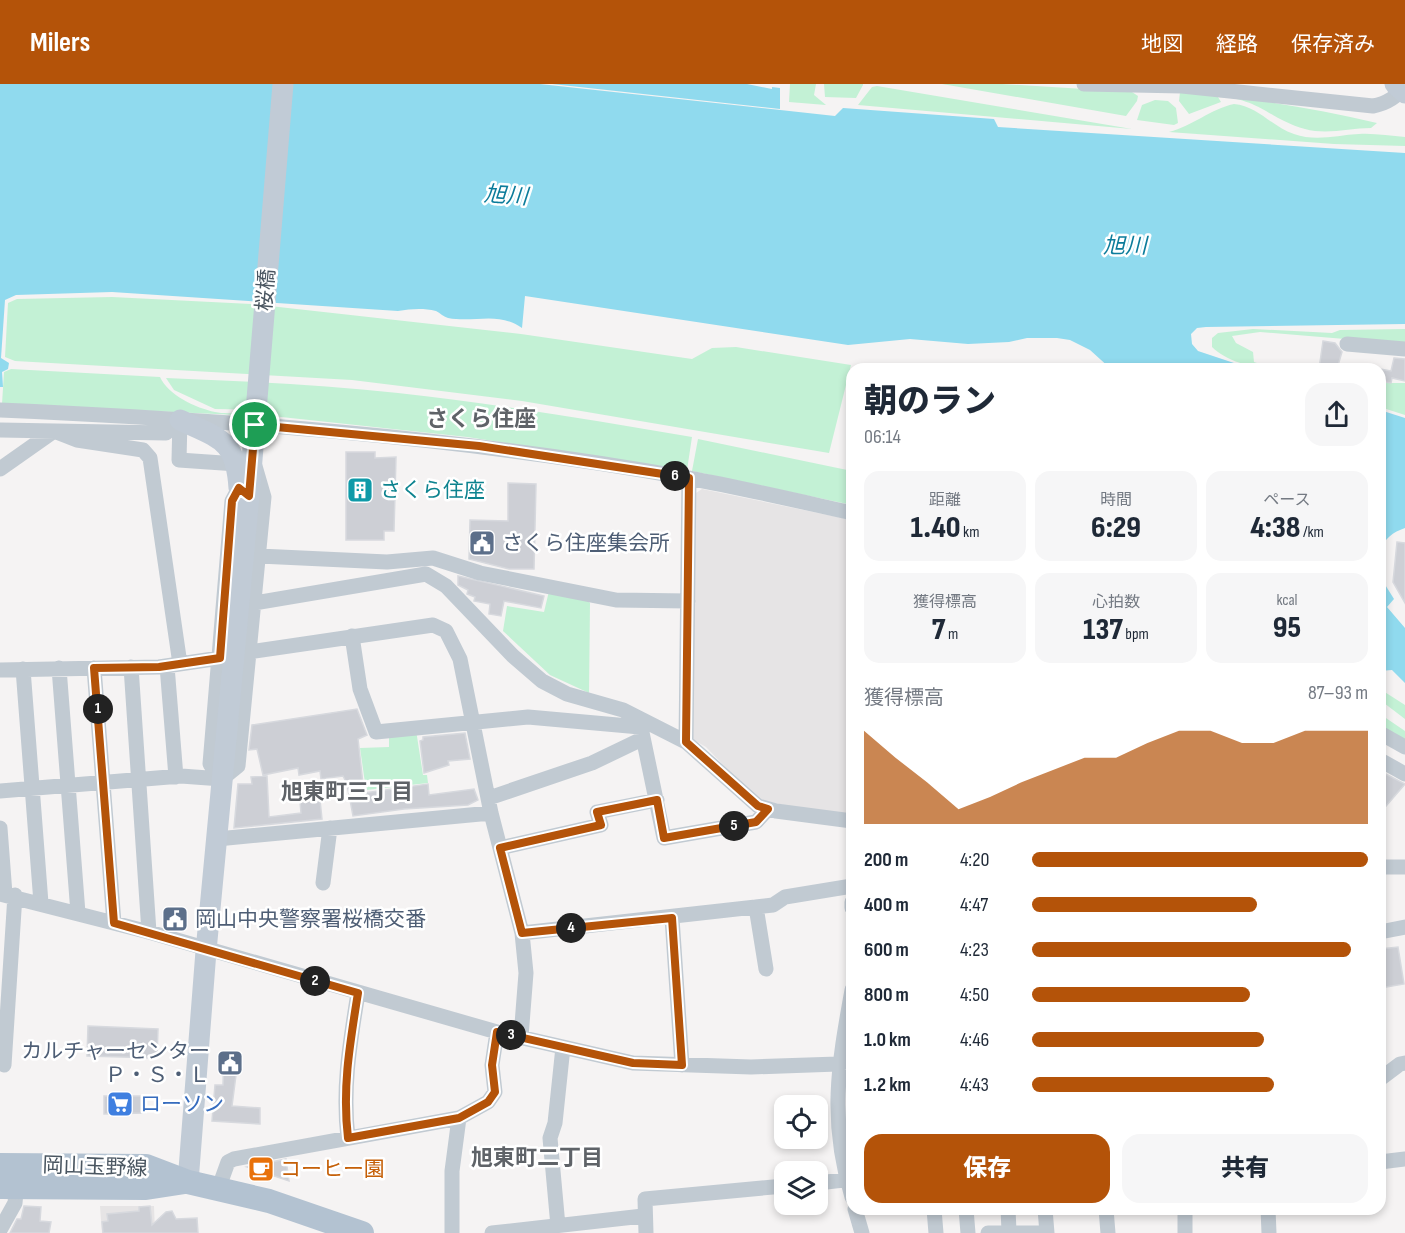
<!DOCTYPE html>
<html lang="ja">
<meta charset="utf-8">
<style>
:root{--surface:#fff;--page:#f6f6f7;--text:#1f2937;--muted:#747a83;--accent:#b45309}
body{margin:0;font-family:"Sofia Sans Condensed","Noto Sans JP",sans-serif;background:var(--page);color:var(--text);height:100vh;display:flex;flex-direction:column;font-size:22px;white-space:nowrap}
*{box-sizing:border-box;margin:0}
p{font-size:20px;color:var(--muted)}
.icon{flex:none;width:33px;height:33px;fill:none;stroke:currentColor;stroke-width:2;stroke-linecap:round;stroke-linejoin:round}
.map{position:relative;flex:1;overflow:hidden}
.sheet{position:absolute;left:846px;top:279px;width:540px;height:852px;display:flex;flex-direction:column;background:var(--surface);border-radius:18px;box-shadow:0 3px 9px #0003}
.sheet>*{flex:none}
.fabs{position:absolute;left:774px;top:1011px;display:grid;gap:12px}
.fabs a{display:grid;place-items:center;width:54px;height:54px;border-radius:12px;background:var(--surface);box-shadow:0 3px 9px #0003;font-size:30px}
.pin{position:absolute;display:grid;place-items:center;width:51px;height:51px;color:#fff;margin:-26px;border:3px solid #fff;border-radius:50%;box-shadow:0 2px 6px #0007}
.km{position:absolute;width:30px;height:30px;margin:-15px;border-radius:50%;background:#222;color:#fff;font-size:16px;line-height:30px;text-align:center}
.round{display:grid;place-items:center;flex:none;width:63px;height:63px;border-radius:18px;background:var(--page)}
.overview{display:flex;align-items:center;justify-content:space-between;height:102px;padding:0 18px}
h1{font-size:33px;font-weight:800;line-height:45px}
.stats{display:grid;grid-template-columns:repeat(3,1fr);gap:9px;height:102px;padding:6px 18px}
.stats div{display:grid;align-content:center;border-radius:15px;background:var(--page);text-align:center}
.stats b{font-size:30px;font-weight:800}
.stats small{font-size:16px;font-weight:400}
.stats p{font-size:16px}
.chart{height:168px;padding:12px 18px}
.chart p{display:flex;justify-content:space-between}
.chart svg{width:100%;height:108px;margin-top:6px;fill:var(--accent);opacity:.7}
.primary-button{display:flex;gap:12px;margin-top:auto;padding:12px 18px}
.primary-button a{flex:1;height:69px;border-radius:18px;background:var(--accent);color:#fff;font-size:24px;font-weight:800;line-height:69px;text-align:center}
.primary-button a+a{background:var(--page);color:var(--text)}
ul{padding:0 18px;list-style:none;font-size:20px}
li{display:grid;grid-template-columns:96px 72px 1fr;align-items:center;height:45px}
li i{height:15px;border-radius:8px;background:var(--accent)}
header{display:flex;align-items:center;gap:36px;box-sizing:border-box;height:84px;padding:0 30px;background:var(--accent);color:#fff}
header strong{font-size:28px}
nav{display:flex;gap:33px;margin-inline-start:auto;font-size:21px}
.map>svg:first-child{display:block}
.education{fill:#e6e4e5}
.green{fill:#c3f1d5}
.water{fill:#90daee}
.building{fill:#cdcfd5;stroke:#d7d9de;stroke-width:1.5}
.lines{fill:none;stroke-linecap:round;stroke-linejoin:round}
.street{stroke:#c1cad2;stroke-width:15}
.secondary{stroke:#c1cbd6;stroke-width:21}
.primary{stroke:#b3c2d1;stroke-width:24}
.route-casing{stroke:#fff;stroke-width:12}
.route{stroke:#b45309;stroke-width:8}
.labels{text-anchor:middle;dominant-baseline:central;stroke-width:5;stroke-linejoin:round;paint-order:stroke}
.street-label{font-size:21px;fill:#4a5661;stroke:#fff}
.culture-label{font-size:21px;fill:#0d838f;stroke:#fff;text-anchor:start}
.service-label{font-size:21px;fill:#4e5e75;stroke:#fff;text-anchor:start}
.shop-label{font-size:21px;fill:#366cbe;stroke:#fff;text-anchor:start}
.food-label{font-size:21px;fill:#c56008;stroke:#fff;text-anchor:start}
.water-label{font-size:22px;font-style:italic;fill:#0c7c9b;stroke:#fff}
.neighbourhood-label{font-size:22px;font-weight:bold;fill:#5f6368;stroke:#fff}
</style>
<header>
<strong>Milers</strong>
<nav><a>地図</a><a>経路</a><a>保存済み</a></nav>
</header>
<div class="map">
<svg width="1405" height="1149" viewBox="0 0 1405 1149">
<rect width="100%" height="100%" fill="#f5f3f3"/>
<path class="education" d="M702,405l150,31v295l-28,-1 -68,-15 -50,-52 -14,-8 4,-246z
M100,1122h54l1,27h-53z"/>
<path class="green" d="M790,0h26l-2,11 12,10 -37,-3z
M824,0h39v1l-7,13 -31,-1z
M942,0h60l130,8 6,4 -1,5 -11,15z
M877,2l255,43 -274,-24 14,-18z
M1180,8c67,5 132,16 197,31l-6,5c-22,0 -44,7 -66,1 -35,-9 -45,-31 -87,-32l3,5 -32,12 -10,-13z
M1155,16l13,1 8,7 2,15 -4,2 -37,-5 5,-15z
M1234,20c24,2 38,23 60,30 22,8 43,1 65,0 15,-1 31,2 46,3v9l-71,-2 -165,-12c24,-6 41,-23 65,-28z
M112,213l139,7 270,30 171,25 20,-11 24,-1 115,18 -22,88 -307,-52 -170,-21 -337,-19 -10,-4 3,-54 9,-4z
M1253,245l79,4 8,-3 65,-1v15l-145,-12 -28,4 4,7 17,9 1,10 20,7c-20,0 -48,-8 -62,-22v-9l6,-5z
M11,285l149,8c8,18 36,31 55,35 8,2 17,0 22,3l-235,-11 2,-32z
M166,294c77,3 155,7 232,15 99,11 196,27 294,44l-5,33 -220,-33 -195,-21 -4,-6 -53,-1 -41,-19z
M1380,299h25v32l-25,-8z
M698,355l154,32v34l-160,-34z
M549,507l37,7 4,5 -1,90 -39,-18 -47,-44 4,-25 37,6z
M1380,605l25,16v14l-25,-19z
M1380,630l25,17v10l-25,-15z
M416,646l7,45h4l1,8 -62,7 -6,-42 29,-1v-13z"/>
<path class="water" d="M0,0h540l295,32 8,-8 151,11 4,8 407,26v171l-199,3 -9,1 -6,6 1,10 6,7 54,18h-141l-21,-19 -20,-10 -13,-2h-30l-18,4 -41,2 -58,-5 -62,6 -323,-49 -3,32c-24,-17 -47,-5 -74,-10 -4,-1 -8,-5 -12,-7 -13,-3 -25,-2 -38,0l-286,-19 -96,3 -11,5 -4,58 8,5 -1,6 -6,3 1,15h-3z
M552,0h195l25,5v-2l8,1v21z
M1380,326l25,8v110c-12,4 -21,11 -25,23z
M1380,498l4,1 10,16 -7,8 18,21v55l-13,-13 -12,1v-7l4,-3 -4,-4z"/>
<path class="building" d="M1323,257l12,2 7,9 -5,17h-18z
M1394,274l11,1v22l-13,-3 -1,5 -11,-2v-12l11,2z
M346,368h29v6l21,-1 -2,74h-10v9h-38z
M508,399l28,1 -2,85h-25l-40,-10 1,-39 38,1z
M1397,458l8,1v60l-12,-21z
M458,492l86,20 -3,12 -37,-7 -3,15 -12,-2 1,-10 -16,-3 1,-4 -8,-3 1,-4 -10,-5z
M357,625l10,26 -9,4 6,54 64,-9 1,11 45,-6 4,11 -10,5 -64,4 -51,7 -6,-32 -4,-8 -22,3 -1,-8 -21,4 -1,-7 -35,7 -6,-26 -8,1 3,-25z
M465,649l5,26 -22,2 1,4 -25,8 -4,-32 3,-1v-3z
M1380,687l25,13 -25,29z
M267,692l2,41 32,-4 -1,-11 20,-2 2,19 -88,9 4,-44h14l-1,-7z
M1398,863l6,37 -24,4v-39z
M88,942l70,3 -1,29 -70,-2z
M224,967l15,1 -7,54 28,2v16l-48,-3 3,-36h8z
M104,1012h40l1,17 -41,1z
M286,1075l3,22 -42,-14z
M24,1122l17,1 -1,14 11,1 -2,11h-39l7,-14h4z
M150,1122l2,19 14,-13 6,-1 4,8 21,-1 1,15h-95l-1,-11 6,-1 -1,-7 32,-3v-4z"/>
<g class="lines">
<path class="street" d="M1084,0l98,2 191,20c12,-2 27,-10 32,-22
M1347,260l58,5
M0,326c230,10 461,27 688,68 55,10 110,23 164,35
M180,336l-1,40 58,4
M0,346l166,3 14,-13
M0,385l54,-38 23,9 66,10 7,8 30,206
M259,472l128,6 46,-4 47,15 136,27 72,1
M254,519l172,-29 20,12 67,70 29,25 25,13 56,16 63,32 72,64 18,5 76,10
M352,552l8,53 16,43 152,-15 112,10
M249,568l184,-27 13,6 14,28 31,154 31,120 4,40 -5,64
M167,582l9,111
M131,583l18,265
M59,584l19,245
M94,584l20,255
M23,585l18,234
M0,586l159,-3 61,-9
M639,634l25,120 92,-16 12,-13
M1380,649l25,14
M686,658l3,-264
M1380,676l25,14
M222,695l-12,-15 22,-263 7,-13
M0,707l181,-15 41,3 16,-13 26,-269 -9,-31
M489,714l103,-35 50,-24
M0,744l5,66
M217,755l274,-26
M500,764l101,-23 -4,-13 60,-12
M1380,783h25
M323,799l7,-55
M0,810l149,38 348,100 136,31 118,4 87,-3 14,-4
M852,818v6
M756,823l10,62
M672,834l10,147
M1380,848l25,-5
M522,849l251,-28 12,-8 67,-11
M852,906c-14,77 -23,131 0,207
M4,981l11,-170
M1380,995l20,-15 5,-1
M348,1054c-6,-50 2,-95 10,-145
M1380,1078l25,-3
M818,1099l34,-4
M219,1103l9,-25 6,-3 225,-41 29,-16 7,-10 -3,-27 5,-33
M855,1125l7,24
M934,1125l2,24
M966,1125l2,24
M1008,1125l1,22
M1045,1125l2,24
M1106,1125l2,24
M1185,1125v24
M1268,1125l1,24
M558,1142l-8,-88 5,-15 8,-76
M0,1146l15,-27 2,-23
M452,1149v-62l7,-53
M492,1149l151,-17
M646,1149l-1,-34 139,-13
M988,1149h52"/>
<path class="secondary" d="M1395,0l10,9
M180,336c41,19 56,20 59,68l3,3
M188,1098l18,-231 43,-455 34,-412"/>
<path class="primary" d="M0,1081l146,1 42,16 81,19 93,32
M0,1103l146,1 39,-6"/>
</g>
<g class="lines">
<defs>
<path id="route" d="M255,341l224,21 210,32 -3,264 72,64 10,3 -12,13 -92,16 -7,-38 -60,12 4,13 -101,23 22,85 150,-15 10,147 -49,-2 -136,-31 -5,33 3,27 -7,10 -29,16 -111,20c-6,-50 2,-95 10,-145l-244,-70 -20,-255 65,-1 61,-9 12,-157 7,-13 10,8z"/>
</defs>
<use href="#route" class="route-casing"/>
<use href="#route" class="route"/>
</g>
<defs>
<symbol id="building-square" viewBox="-11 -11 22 22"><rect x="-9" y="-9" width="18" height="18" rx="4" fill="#0f9aa8" stroke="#fff"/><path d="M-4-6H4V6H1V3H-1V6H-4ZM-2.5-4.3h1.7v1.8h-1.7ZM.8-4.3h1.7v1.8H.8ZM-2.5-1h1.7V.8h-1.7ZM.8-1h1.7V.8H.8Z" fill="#fff"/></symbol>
<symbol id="civic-square" viewBox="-11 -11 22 22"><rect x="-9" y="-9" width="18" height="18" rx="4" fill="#5c6f8a" stroke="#fff"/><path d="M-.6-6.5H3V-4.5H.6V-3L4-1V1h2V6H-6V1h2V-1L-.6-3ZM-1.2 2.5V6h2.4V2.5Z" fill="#fff"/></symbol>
<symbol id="supermarket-square" viewBox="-11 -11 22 22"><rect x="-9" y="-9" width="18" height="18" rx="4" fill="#3f7fe0" stroke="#fff"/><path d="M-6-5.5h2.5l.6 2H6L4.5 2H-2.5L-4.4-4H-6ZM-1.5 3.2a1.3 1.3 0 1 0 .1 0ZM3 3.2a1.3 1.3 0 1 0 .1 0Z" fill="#fff"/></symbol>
<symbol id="cafe-square" viewBox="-11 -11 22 22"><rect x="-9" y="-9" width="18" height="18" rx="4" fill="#e8710a" stroke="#fff"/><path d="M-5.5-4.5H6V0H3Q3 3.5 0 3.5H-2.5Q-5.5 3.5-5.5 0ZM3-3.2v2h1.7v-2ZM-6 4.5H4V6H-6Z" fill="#fff"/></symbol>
</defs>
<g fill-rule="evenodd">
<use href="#building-square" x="345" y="391" width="30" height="30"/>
<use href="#civic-square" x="467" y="444" width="30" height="30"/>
<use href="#civic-square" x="160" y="820" width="30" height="30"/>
<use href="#civic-square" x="215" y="964" width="30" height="30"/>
<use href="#supermarket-square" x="105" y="1005" width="30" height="30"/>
<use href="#cafe-square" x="246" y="1070" width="30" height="30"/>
</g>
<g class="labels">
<g class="street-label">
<text transform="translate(266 206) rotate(-85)">桜橋</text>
<text transform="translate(95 1083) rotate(2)">岡山玉野線</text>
</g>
<g class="culture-label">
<text x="380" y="406">さくら住座</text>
</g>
<g class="service-label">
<text x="502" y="459">さくら住座集会所</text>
<text x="195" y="835">岡山中央警察署桜橋交番</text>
<text x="210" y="967" text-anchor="end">カルチャーセンター<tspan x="210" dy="24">Ｐ・Ｓ・Ｌ</tspan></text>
</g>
<g class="shop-label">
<text x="140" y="1020">ローソン</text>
</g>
<g class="food-label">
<text x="280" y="1085">コーヒー園</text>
</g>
<g class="water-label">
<text transform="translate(506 112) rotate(4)">旭川</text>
<text x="1125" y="162">旭川</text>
</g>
<g class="neighbourhood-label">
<text x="481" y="335">さくら住座</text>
<text x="347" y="708">旭東町三丁目</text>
<text x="537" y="1074">旭東町二丁目</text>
</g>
</g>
</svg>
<div class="fabs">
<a><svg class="icon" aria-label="locate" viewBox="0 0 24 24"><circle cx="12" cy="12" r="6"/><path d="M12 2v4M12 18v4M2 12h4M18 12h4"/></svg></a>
<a><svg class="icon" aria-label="layers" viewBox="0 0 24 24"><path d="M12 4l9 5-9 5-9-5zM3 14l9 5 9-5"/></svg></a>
</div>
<div class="pin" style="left:255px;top:341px;background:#1e9e55"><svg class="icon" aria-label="arrive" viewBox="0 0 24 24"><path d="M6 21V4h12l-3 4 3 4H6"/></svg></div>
<b class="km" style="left:98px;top:625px">1</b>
<b class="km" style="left:315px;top:897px">2</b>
<b class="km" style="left:511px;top:951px">3</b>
<b class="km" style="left:571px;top:844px">4</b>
<b class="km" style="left:734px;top:742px">5</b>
<b class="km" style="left:675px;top:392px">6</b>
<section class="sheet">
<div class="overview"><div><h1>朝のラン</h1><p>06:14</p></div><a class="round"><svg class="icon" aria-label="share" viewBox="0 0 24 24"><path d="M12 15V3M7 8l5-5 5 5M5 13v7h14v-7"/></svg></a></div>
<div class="stats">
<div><p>距離</p><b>1.40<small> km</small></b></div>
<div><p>時間</p><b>6:29</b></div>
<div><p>ペース</p><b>4:38<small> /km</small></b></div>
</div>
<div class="stats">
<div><p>獲得標高</p><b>7<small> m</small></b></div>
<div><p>心拍数</p><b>137<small> bpm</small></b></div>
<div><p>kcal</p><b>95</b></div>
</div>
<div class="chart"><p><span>獲得標高</span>87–93 m</p>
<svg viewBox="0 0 160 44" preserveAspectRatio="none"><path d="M0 44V6L10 17L20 27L30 38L40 33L50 27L60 22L70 17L80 17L90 11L100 6L110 6L120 11L130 11L140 6L150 6L160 6V44z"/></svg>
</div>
<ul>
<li><b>200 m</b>4:20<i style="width:100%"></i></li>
<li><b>400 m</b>4:47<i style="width:67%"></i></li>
<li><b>600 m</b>4:23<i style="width:95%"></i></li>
<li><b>800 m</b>4:50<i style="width:65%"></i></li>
<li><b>1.0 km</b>4:46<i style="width:69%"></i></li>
<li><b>1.2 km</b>4:43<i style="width:72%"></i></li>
</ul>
<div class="primary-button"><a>保存</a><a>共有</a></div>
</section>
</div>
